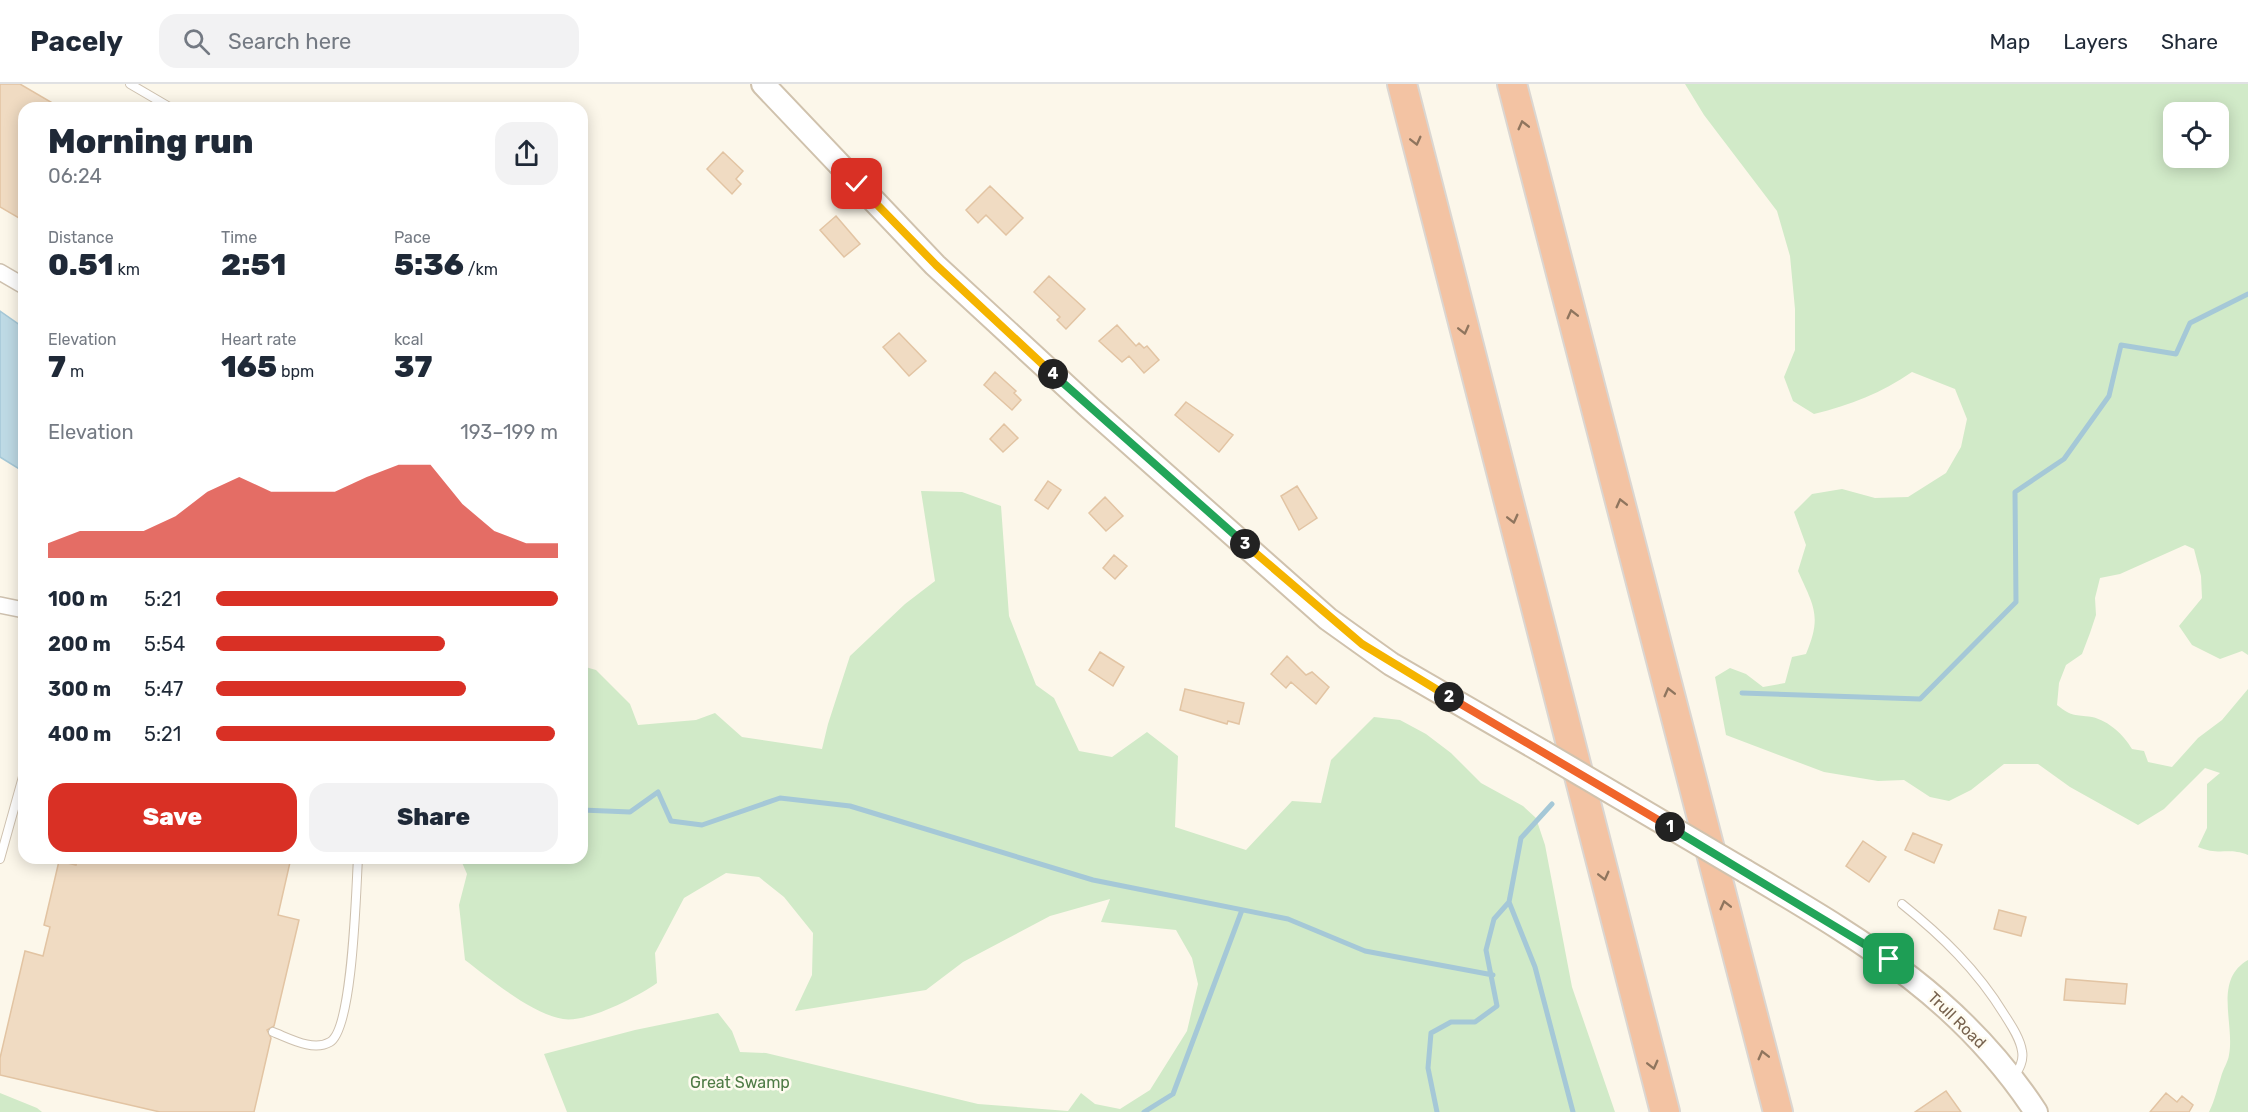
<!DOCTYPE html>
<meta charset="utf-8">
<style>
:root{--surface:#fff;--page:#f2f2f3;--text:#1f2937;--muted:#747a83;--line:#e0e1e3;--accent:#d93025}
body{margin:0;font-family:Rubik,sans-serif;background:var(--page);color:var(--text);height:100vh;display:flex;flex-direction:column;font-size:22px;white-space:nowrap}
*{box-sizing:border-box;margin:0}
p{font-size:20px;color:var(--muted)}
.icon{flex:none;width:33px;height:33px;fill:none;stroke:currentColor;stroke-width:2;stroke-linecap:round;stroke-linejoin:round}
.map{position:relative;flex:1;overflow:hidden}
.side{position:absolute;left:18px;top:18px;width:570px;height:762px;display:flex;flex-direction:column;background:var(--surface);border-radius:18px;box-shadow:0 3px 15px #0003}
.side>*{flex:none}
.fabs{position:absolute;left:2163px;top:18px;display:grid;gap:12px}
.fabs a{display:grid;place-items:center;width:66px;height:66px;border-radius:12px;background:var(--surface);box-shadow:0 3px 15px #0003;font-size:30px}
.pin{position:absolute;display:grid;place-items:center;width:51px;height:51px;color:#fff;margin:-26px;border-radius:12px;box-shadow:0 3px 9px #0006}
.km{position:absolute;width:30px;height:30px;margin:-15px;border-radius:50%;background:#222;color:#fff;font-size:16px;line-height:30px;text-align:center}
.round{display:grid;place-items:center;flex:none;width:63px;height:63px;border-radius:18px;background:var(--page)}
.summary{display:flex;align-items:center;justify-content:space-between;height:102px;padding:0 30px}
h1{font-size:33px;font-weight:800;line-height:45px}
.metrics{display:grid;grid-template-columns:repeat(3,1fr);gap:9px;height:102px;padding:6px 30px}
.metrics div{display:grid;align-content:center}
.metrics b{font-size:30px;font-weight:800}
.metrics small{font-size:16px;font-weight:400}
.metrics p{font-size:16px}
.chart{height:168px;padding:12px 30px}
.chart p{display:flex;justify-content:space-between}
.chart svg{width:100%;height:108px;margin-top:6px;fill:var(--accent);opacity:.7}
.cta{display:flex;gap:12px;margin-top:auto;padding:12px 30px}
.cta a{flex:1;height:69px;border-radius:18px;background:var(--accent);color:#fff;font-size:24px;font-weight:800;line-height:69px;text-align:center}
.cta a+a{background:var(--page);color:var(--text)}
ul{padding:0 30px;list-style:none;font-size:20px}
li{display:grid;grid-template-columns:96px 72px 1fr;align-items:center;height:45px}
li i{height:15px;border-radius:8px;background:var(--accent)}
header{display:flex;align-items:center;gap:36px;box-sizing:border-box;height:84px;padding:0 30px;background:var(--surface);border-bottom:2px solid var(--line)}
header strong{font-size:28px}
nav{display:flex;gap:33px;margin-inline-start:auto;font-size:21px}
.search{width:420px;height:54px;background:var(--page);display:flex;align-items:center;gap:15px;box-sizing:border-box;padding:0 21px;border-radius:18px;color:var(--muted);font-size:22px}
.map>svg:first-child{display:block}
.green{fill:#d1eac8;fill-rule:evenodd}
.water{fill:#bedae5;stroke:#a5c8d7;stroke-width:1.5}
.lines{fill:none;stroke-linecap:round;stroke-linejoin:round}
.stream{stroke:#a5c8d7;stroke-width:5}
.building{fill:#f0dbc2;stroke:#e2c4a3;stroke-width:1.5}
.lane-casing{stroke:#cec1af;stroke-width:10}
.street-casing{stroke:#cec1af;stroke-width:18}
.secondary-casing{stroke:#d0c2ad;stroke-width:26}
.highway-casing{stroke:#dbd6d1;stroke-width:32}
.lane{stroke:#fff;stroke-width:8}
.street{stroke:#fff;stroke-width:15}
.secondary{stroke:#fff;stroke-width:22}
.highway{stroke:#f3c3a3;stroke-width:28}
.secondary-bridge-casing{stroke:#d0c2ad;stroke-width:26;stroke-linecap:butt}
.secondary-bridge{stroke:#fff;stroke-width:22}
.oneway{stroke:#8f755e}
.split-1-casing{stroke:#fff;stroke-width:12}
.split-2-casing{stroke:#fff;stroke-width:12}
.split-3-casing{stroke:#fff;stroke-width:12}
.split-4-casing{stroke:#fff;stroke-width:12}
.split-5-casing{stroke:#fff;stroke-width:12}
.split-1{stroke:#22a559;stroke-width:8}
.split-2{stroke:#f0652b;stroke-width:8}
.split-3{stroke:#f5b400;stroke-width:8}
.split-4{stroke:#22a559;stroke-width:8}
.split-5{stroke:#f5b400;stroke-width:8}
.labels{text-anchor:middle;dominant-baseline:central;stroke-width:5;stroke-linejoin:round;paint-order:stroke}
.street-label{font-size:16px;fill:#76614d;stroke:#fefbf0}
.park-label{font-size:16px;fill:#4e7b45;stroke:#fefbf0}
</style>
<header>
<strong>Pacely</strong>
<div class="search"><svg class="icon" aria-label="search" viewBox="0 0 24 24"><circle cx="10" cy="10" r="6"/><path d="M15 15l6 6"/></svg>Search here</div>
<nav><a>Map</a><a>Layers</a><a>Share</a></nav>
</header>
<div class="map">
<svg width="2248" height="1028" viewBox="0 0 2248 1028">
<rect width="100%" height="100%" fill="#fcf7ea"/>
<path class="green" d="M1685,0h563v571l-6,-4 -22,8 -28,-14 -13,-19 23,-28 -1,-22 -7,-27 -9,-4 -65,29 -20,4 -5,20 1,17 -6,18 -8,21 -16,11 -7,18 -2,22c17,13 17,9 35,12 17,4 32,18 40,32l12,2 4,11 24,5 26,-29 24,-18 26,-31v166c-20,-8 -29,1 -50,-8l9,-19v-44l13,-11 -15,-5 -41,41 -26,16 -68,-38 -32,-23h-34l-33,26 -22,11 -19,-4 -26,-17 -26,1 -54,-9 -98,-37 -11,-58 15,-9 16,6 17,13 22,-4 7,-26 14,-3c16,-38 8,-47 -8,-83l8,-26 -12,-33 18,-18 30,-5 33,9 33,-1 38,-24 15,-26 6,-28 -12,-30 -43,-17c-31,21 -61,33 -98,42l-21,-13 -9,-24 11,-27v-41l-5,-53 -13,-45 -73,-96zM2218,28v46h-44v-46z
M921,407l41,1 39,14 8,110 27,69 18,13 25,53 33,6 35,-25 31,24 -3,71 71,23 46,-49 29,2 10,-43 43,-43 26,3 26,14 25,19 30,30 42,23 13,12 9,27 27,142 43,125h-1048l-23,-58 91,-24 83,-17 14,18 8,21 26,1 212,51 90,7 13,-18 14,11 25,5 30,-19 37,-59 11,-47 -6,-26 -16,-28 -75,-8 9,-23 -60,17 -87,46 -37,28 -131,21 17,-36 1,-42 -29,-36 -25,-20 -33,-4 -42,25 -29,55 2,30c-20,14 -70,40 -94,36 -31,-5 -73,-40 -98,-59l-6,-55 8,-31 -7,-16h122v-192l14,4 34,34 8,21 58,-5 19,-7 27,24 80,12 6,-25 22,-68 55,-52 30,-23z
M2248,876v152h-39c6,-12 8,-23 12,-35 2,-8 7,-15 8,-22 6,-31 -16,-75 19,-95z
M0,1009l37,15 5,4h-42z"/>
<path class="water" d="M0,227l24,17v144l-24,-15z"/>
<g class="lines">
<path class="stream" d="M1742,609l178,6 96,-97 -1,-110 49,-33 45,-63 12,-51 55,9 14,-31 58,-29
M582,726l48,2 28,-20 13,29 31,4 78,-27 70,8 243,74 195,39 77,32 128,24
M1509,818l26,65 38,145
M1144,1028l29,-18 69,-184
M1437,1028l-9,-44 3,-35 20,-11h24l22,-16 -11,-56 8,-31 15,-17 12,-64 31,-34"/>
</g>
<path class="building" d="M0,0h20l41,24h-37v113l-24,-14z
M723,68l20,19 -7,8 5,5 -9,10 -25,-25z
M990,102l33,32 -17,17 -20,-20 -8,8 -12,-13z
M836,132l24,28 -16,13 -24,-27z
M1049,192l36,33 -19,20 -9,-9 3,-3 -26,-25z
M1117,241l19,21 3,-3 5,5 3,-2 12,14 -15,13 -15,-17 -7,6 -23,-21z
M899,249l27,28 -17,15 -26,-29z
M995,288l21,19 -2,2 7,7 -9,10 -28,-25z
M1186,318l47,33 -14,17 -44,-37z
M1004,340l14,14 -15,14 -13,-13z
M1048,397l13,9 -13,19 -13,-9z
M1297,402l20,32 -18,12 -18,-34z
M1105,413l18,19 -17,15 -17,-18z
M1114,471l13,11 -12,13 -12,-11z
M1100,568l24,15 -11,19 -24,-16z
M1287,572l19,19 6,-3 17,15 -13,17 -25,-22 -5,6 -15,-14z
M1185,605l59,14 -5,21 -11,-3 -1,3 -47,-14z
M1913,749l29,12 -8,18 -29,-13z
M1863,757l23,16 -17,25 -23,-16z
M78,774h213l-13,57 21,5 -25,106 -7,4 4,8 -17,74h-94l-160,-37v-17l25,-107 18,5 7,-29 -6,-2 15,-64 17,4z
M1999,826l27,7 -5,19 -27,-7z
M2066,895l61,5 -2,20 -61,-4z
M1946,1007l15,21h-46z
M2166,1009l11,9 5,-6 11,9 -4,7h-39z"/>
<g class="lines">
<defs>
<path id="lane" d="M130,0l41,24
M0,775l24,-86
M1902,820c40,32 75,66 102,110 7,11 16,24 18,37 2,10 -3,18 -8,26
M273,948c16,6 40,20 57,10 23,-13 26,-153 28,-184"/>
<path id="street" d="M0,188l24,14
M0,521l24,5"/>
<path id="secondary" d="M763,0l172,181 155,143 238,211 63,45 152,88
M1745,787c116,69 215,125 291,241"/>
<path id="highway" d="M1402,0l263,1028
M1512,0l266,1028"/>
</defs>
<use href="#lane" class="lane-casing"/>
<use href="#street" class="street-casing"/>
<use href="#secondary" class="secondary-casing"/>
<use href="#highway" class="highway-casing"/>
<use href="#lane" class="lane"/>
<use href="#street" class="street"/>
<use href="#secondary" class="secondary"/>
<use href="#highway" class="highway"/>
<defs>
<path id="secondary-bridge" d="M1543,668l202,119"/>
</defs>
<use href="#secondary-bridge" class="secondary-bridge-casing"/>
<use href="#secondary-bridge" class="secondary-bridge"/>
</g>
<defs><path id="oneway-chevron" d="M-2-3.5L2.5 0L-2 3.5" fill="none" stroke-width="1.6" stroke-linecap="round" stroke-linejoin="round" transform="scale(1.5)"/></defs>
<g class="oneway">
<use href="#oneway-chevron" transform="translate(1523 41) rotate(-104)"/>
<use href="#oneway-chevron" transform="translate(1416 57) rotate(76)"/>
<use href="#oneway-chevron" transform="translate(1572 230) rotate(-104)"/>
<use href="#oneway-chevron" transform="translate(1464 246) rotate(76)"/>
<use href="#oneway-chevron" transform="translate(1621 419) rotate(-104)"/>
<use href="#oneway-chevron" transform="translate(1513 435) rotate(76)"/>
<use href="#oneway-chevron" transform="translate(1669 608) rotate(-104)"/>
<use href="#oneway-chevron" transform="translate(1604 792) rotate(76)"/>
<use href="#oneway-chevron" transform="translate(1725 821) rotate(-104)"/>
<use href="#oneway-chevron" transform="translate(1763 971) rotate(-104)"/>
<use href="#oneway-chevron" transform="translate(1653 981) rotate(76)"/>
</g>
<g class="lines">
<defs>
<path id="split-1" d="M1670,743l219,132"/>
<path id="split-2" d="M1449,613l221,130"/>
<path id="split-3" d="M1245,460l117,100 87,53"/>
<path id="split-4" d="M1053,290l192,170"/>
<path id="split-5" d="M857,100l79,81 117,109"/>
</defs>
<use href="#split-1" class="split-1-casing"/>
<use href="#split-2" class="split-2-casing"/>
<use href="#split-3" class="split-3-casing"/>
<use href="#split-4" class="split-4-casing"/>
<use href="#split-5" class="split-5-casing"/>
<use href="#split-1" class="split-1"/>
<use href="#split-2" class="split-2"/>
<use href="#split-3" class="split-3"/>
<use href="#split-4" class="split-4"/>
<use href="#split-5" class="split-5"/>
</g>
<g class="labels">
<g class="street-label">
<text transform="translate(1957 936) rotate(44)">Trull Road</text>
</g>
<g class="park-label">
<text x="740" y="998">Great Swamp</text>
</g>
</g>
</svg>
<div class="fabs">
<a><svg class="icon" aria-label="locate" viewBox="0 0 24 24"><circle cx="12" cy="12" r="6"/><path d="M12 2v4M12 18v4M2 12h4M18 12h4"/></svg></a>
</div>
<div class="pin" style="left:1889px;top:875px;background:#1e9e55"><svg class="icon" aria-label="arrive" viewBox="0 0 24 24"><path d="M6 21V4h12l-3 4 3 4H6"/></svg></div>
<div class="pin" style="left:857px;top:100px;background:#d93025"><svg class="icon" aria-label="check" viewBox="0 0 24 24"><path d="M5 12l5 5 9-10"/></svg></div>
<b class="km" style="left:1670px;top:743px">1</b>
<b class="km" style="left:1449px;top:613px">2</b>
<b class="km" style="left:1245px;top:460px">3</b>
<b class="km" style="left:1053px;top:290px">4</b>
<section class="side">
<div class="summary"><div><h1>Morning run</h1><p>06:24</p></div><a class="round"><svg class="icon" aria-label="share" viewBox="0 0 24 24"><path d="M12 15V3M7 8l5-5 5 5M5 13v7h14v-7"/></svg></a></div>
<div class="metrics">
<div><p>Distance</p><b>0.51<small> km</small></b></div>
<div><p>Time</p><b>2:51</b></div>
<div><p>Pace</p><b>5:36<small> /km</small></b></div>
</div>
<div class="metrics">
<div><p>Elevation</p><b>7<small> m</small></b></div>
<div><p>Heart rate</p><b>165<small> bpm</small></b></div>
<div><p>kcal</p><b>37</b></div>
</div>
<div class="chart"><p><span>Elevation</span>193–199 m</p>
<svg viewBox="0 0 160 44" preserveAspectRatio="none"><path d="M0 44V38L10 33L20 33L30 33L40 27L50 17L60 11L70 17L80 17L90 17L100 11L110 6L120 6L130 22L140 33L150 38L160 38V44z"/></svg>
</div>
<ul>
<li><b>100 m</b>5:21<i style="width:100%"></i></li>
<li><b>200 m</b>5:54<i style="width:67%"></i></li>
<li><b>300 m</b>5:47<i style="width:73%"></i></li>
<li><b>400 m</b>5:21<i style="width:99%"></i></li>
</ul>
<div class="cta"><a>Save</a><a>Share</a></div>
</section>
</div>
